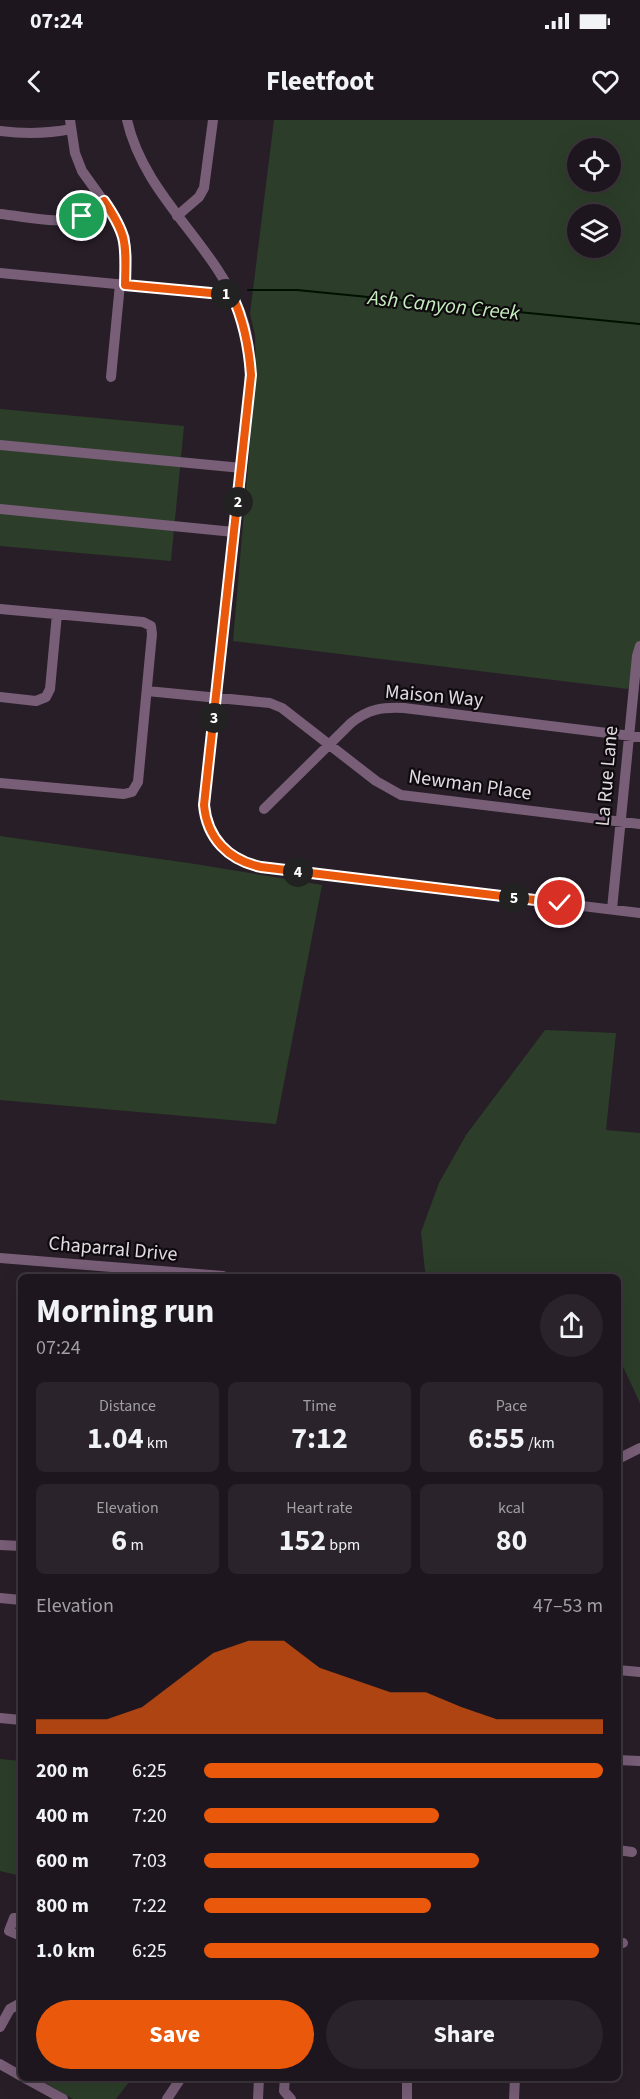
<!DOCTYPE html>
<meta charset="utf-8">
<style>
:root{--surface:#1e161e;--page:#2b232b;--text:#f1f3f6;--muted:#a19fa4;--line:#3c353c;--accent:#ea580c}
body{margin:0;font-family:"Source Sans 3",sans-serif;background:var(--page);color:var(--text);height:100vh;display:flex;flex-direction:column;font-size:22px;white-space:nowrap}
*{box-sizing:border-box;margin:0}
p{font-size:20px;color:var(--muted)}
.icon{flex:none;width:33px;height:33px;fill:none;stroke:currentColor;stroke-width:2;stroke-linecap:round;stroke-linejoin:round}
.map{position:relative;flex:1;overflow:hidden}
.panel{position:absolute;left:18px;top:1154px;width:603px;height:807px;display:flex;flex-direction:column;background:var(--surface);border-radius:9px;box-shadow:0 6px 24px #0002,0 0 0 2px var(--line)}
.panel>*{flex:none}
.tools{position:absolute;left:567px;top:18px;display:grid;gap:12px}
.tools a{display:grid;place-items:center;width:54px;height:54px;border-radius:50%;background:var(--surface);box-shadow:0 6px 24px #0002,0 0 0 2px var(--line);font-size:30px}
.pin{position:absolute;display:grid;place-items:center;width:51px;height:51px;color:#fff;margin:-26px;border:3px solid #fff;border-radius:50%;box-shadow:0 2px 6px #0007}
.km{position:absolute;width:30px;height:30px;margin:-15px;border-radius:50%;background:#222;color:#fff;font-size:16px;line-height:30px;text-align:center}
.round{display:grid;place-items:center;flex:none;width:63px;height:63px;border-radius:32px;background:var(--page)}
.summary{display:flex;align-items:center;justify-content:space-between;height:102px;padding:0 18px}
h1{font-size:33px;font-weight:700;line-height:45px}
.stats{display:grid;grid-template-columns:repeat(3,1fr);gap:9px;height:102px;padding:6px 18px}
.stats div{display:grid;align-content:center;border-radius:9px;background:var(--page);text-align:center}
.stats b{font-size:30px;font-weight:700}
.stats small{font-size:16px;font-weight:400}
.stats p{font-size:16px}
.chart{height:168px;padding:12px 18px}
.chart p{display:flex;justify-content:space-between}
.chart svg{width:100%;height:108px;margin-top:6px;fill:var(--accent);opacity:.7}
.primary-button{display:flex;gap:12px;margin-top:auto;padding:12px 18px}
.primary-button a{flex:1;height:69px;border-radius:36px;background:var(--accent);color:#fff;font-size:24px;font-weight:700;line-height:69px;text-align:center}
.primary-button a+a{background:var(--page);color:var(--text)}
ul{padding:0 18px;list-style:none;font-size:20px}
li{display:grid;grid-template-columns:96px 72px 1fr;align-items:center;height:45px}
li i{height:15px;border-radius:8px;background:var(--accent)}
.status{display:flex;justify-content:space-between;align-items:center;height:42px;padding:0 30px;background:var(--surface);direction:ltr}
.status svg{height:16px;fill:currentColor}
header{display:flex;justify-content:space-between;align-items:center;height:78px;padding:0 18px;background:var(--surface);font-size:27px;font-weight:700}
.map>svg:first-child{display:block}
.green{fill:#2c3e29;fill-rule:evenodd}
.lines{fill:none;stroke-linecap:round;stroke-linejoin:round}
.stream{stroke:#011100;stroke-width:2}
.minor{stroke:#785e77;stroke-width:10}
.route-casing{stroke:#fff;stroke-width:12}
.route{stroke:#ea580c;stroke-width:8}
.labels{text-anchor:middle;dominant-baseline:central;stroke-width:4.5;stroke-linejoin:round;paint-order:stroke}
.street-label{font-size:20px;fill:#e1dae0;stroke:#0e0a0e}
.water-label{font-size:21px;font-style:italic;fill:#c4eebd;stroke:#0e0a0e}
</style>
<div class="status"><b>07:24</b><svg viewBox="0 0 49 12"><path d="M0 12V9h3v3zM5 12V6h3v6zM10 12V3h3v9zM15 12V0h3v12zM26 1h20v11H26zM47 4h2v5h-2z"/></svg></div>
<header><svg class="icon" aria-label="back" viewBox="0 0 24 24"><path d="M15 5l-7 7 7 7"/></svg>Fleetfoot<svg class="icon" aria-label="heart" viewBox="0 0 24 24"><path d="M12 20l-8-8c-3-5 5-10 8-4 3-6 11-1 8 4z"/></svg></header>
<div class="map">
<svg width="640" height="1979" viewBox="0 0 640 1979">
<rect width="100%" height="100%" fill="#281e28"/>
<path class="green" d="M274,0h366v526l-12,43 -395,-48 23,-268 -1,-38 -5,-21zM578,28h32v34h-32zM578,94h32v34h-32z
M0,289l184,17 -13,135 -171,-15z
M0,716l195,28 127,21 -46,239 -276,-24z
M545,910l71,3 -10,97 34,3v270l-22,-47v-80h-187l-6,-5 -4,-39 18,-49 27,-48z
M0,1639l21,2v115l-21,-5z
M37,1958h95l-16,21h-43z"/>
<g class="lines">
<path class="stream" d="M248,170h49l343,34"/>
<path class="minor" d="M70,0l5,33 7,18 33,46 10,21v47
M127,0c17,76 87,123 114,194 15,40 7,80 4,121 -4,42 -9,84 -14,126 -10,81 -18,162 -27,244 3,33 24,55 57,62l379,46
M0,11c25,3 47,3 71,-2
M0,94c22,2 55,10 76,4 10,-2 20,-10 28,-17
M177,96l22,-19 5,-9 9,-68
M0,153l232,22
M111,257l9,-93
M0,325l242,23
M0,389l234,23
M0,489l143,13 8,4 1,8 -14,148 -6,10 -8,2 -124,-11
M147,571l123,12 12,5 94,73 25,14 239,29
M0,577l36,4 10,-4 4,-8 7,-75
M264,689l87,-86c17,-14 31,-16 53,-15l236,29
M612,789l25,-253 3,-10
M0,1138l223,18
M618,1339l22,-11
M0,1425l21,1
M0,1478l21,2
M618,1550l22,2
M0,1598l21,2
M618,1640l21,1
M618,1730l14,2
M21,1799l-7,-1 -5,13 12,5
M618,1823h5
M0,1907l10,-18 11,-6
M0,1944l21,12
M25,1958l38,21
M285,1958l-1,13 7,8
M167,1979l14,-21
M258,1979l1,-21
M407,1979v-21
M514,1979l1,-21"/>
</g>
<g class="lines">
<defs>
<path id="route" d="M82,96l22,-15c24,35 22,43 21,84l107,10c12,26 17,51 19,80l-47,430c3,33 24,55 57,62l299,36"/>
</defs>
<use href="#route" class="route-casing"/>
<use href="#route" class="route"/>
</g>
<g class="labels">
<g class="street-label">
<text transform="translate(434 576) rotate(5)">Maison Way</text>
<text transform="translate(607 656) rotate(-85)">La Rue Lane</text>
<text transform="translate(470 665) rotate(8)">Newman Place</text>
<text transform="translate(113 1129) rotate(5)">Chaparral Drive</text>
</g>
<g class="water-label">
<text transform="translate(444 185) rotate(6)">Ash Canyon Creek</text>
</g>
</g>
</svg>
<div class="tools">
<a><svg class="icon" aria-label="locate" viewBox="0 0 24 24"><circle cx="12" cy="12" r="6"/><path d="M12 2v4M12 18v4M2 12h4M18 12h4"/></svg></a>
<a><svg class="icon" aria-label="layers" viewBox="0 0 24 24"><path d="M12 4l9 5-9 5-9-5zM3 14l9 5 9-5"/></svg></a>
</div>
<div class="pin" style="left:82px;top:96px;background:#1e9e55"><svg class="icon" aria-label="arrive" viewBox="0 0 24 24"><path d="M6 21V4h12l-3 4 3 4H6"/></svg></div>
<div class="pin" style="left:560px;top:783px;background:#d93025"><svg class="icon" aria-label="check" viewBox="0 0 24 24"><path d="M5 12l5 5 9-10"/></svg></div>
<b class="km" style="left:226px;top:174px">1</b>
<b class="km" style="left:238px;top:382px">2</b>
<b class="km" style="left:214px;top:598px">3</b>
<b class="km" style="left:298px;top:752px">4</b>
<b class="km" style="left:514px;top:778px">5</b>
<section class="panel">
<div class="summary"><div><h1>Morning run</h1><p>07:24</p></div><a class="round"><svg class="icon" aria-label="share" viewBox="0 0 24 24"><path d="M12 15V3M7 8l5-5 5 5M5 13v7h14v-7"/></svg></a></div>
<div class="stats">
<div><p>Distance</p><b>1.04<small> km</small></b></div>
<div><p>Time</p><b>7:12</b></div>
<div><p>Pace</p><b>6:55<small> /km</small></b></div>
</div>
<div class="stats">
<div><p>Elevation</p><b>6<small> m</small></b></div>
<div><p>Heart rate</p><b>152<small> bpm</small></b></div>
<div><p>kcal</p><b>80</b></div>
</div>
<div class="chart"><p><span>Elevation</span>47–53 m</p>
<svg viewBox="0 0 160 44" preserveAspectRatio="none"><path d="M0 44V38L10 38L20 38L30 33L40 22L50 11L60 6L70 6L80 17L90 22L100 27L110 27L120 33L130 38L140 38L150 38L160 38V44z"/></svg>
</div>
<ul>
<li><b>200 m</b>6:25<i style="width:100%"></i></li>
<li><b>400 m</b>7:20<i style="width:59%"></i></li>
<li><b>600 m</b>7:03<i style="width:69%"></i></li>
<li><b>800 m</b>7:22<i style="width:57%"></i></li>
<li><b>1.0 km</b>6:25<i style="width:99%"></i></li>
</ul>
<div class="primary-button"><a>Save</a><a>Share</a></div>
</section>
</div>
